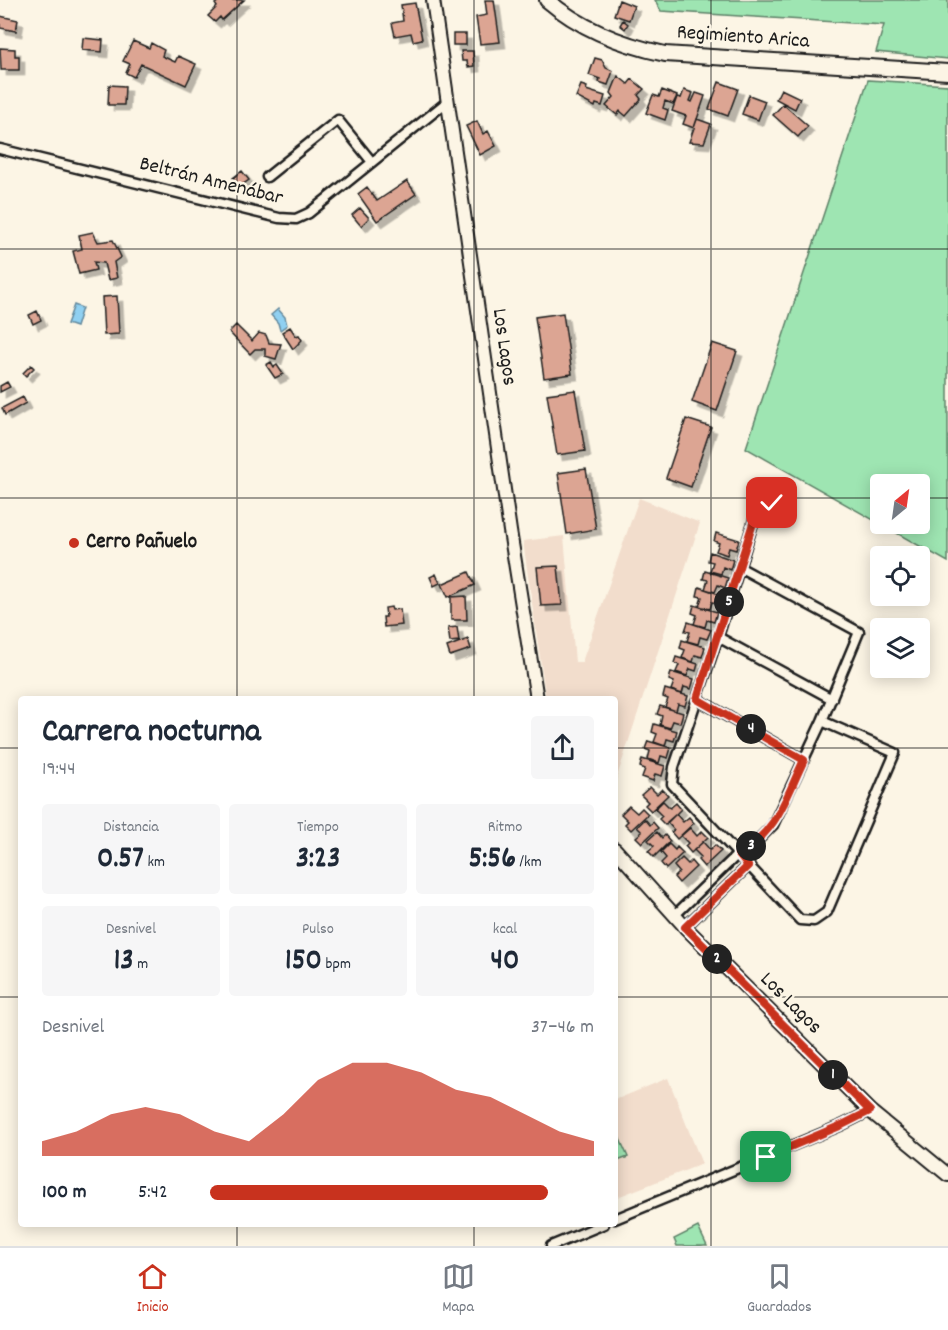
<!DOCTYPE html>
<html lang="es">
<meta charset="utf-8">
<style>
:root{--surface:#fff;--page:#f6f6f7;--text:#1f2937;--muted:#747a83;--line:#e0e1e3;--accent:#c8321e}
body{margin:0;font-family:Dekko,sans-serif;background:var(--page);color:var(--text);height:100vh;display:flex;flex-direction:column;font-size:22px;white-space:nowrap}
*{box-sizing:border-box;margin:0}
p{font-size:20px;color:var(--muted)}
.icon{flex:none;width:33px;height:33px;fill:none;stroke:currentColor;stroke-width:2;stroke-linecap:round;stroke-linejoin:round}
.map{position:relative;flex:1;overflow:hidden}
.panel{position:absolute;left:18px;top:696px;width:600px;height:531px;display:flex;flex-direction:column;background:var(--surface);border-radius:6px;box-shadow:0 3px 15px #0003}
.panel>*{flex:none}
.needle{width:39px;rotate:29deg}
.fabs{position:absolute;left:870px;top:474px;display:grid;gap:12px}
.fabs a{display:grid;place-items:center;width:60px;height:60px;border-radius:6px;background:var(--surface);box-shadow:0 3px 15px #0003;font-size:30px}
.pin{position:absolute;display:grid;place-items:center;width:51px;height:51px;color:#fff;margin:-26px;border-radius:12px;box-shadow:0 3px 9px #0006}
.km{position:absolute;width:30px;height:30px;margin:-15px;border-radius:50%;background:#222;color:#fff;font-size:16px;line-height:30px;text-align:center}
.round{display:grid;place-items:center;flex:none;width:63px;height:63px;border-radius:6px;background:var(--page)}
.summary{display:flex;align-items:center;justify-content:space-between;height:102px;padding:0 24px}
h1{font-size:33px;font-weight:800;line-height:45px}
.stats{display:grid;grid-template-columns:repeat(3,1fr);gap:9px;height:102px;padding:6px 24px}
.stats div{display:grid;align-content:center;border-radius:6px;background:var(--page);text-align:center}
.stats b{font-size:30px;font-weight:800}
.stats small{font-size:16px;font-weight:400}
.stats p{font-size:16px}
.chart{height:168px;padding:12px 24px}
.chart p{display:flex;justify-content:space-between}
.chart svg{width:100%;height:108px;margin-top:6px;fill:var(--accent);opacity:.7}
ul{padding:0 24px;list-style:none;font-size:20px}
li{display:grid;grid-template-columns:96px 72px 1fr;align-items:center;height:45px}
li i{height:15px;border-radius:8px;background:var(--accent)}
.menu{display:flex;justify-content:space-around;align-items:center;height:84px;border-top:2px solid var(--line);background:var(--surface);font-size:16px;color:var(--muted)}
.menu a{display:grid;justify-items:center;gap:3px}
.menu .selected{color:var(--accent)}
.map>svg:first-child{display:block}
.built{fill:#f2ddcc}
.green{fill:#9ee5b2;stroke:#5d8067;stroke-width:1.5;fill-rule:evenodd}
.water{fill:#90d0f1;stroke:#62889c;stroke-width:1.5}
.building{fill:#dca593;stroke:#1c1c1c;stroke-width:1.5;filter:url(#shadow)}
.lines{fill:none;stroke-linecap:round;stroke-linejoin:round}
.minor-casing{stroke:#1c1c1c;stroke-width:13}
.secondary-casing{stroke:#1c1c1c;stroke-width:16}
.primary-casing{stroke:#1c1c1c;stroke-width:18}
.minor{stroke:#fcf5e5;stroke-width:8}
.secondary{stroke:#fcf5e5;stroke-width:12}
.primary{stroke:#fcf5e5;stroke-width:14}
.route-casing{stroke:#fff;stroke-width:12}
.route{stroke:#c8321e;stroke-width:8}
.grid{fill:none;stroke:#1c1c1c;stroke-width:1.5;stroke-opacity:0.55}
.poi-dot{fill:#c8321e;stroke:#fcf5e5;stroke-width:2}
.labels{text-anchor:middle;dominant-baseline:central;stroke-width:5;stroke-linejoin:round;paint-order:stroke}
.street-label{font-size:21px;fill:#1c1c1c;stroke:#fcf5e5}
.poi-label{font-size:21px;font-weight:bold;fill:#1c1c1c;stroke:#fcf5e5;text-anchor:start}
</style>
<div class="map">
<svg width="948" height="1246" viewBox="0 0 948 1246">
<defs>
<filter id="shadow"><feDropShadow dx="5.5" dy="5.5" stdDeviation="0" flood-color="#0004"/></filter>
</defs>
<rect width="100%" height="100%" fill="#fcf5e5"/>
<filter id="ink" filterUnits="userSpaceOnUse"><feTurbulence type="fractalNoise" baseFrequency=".0167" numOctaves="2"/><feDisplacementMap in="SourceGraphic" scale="12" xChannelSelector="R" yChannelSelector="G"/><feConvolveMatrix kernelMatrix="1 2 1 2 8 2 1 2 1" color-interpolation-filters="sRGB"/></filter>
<g filter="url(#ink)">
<path class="built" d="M639,498l61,25 -85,260v-84h-69l-23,-158 41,-5 11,126h7z
M668,1078l34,86 -87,34v-98z"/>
<path class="green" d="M655,0h293v59l-72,-7 8,-27 -223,-14z
M868,80l80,5v477l-202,-114zM920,484v40h-40v-40z
M615,1128l13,29 -13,5z
M698,1227l9,19h-30l-3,-7z"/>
<path class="water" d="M74,305l8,3 -6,19 -9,-3z
M278,309l7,8 2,8 -7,5 -2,-7 -7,-8z"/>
<path class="building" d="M220,0h24l-22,20 -2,-3 -5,5 -7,-6 9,-9 -2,-3z
M485,0h9l6,42 -20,2 -4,-27 11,-2z
M619,0l15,6 -5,14 -15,-5z
M415,3l7,36 -9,2 -2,-8 -16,3 -3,-13 11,-2 -2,-16z
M0,16l18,4 -2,11 -16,-3z
M623,20l5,4 -3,5 -5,-4z
M453,34h13v11h-13z
M83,38l20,2 -1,12 -20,-2z
M133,41l16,7 2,-5 13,7 -2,6 13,6 3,-6 18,8 -10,21 -45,-21 -7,13 -8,-4 4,-9 -7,-3z
M0,48l15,1v7h4v14h-18z
M461,51h12l1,15 -6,1 -1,-6h-5z
M595,58l7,2 4,8 7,3 -5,14 -9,-3 1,-3 -11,-4z
M618,76l10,8 4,-5 12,10 -6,6 3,4 -15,17 -6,-5 -3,4 -11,-9 8,-9 -3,-4z
M719,82l19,7 -10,27 -19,-7z
M109,85l16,1 -1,19h-16z
M581,85l6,2 -1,3 19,6 -3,10 -6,-2 -1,3 -19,-10z
M781,89l19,9 -5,11 -19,-10z
M662,90l15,6 -4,8 -8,-3 -2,7 5,2 -3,10 -19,-7 7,-18 6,2z
M684,90l9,3 -3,8 2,1 4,-9 9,3 -11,32 -11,-4 3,-8 -14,-5 5,-14 4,1z
M749,95l16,6 -7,19 -16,-6z
M783,104l25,22 -10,11 -25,-22z
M697,119l14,5 -7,19 -15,-1z
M477,121l6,13 5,-3 8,15 -16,9 -14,-29z
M242,171l7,9 -10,7 -6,-9z
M407,181l9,13 -39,27 -19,-27 9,-7 10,14z
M360,208l9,10 -8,8 -9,-11z
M93,232l5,10 15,-2 8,17 -7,5 3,16 -9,2 -4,-17 -10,-1 2,8 -17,4 -6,-23 9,-2 -3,-14z
M117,296l2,38 -15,1 -2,-38z
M37,311l4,9 -8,4 -4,-9z
M563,313l9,61 -28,4 -9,-61z
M236,325l16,16 7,-8 7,2 3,8 12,1 -5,15 -11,-3v-7h-10l-5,5 -21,-22z
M290,327l6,9 3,-1 3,5 -9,9 -11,-17z
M712,343l25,8 -20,60 -25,-9z
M271,362l3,5 3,-2 6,9 -8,4 -9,-13z
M31,365l3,3 -8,8 -3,-3z
M7,382l3,5 -10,5v-6z
M575,390l10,61 -28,4 -10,-61z
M23,397l3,6 -21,12 -3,-7z
M686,419l25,8 -20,60 -25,-9z
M586,469l10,60 -29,5 -9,-61z
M716,533l23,7 -3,10 -7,-2 -2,7 -11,-4 3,-8 -5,-2z
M710,552l23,8 -3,10 -7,-3 -2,7 -11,-3 3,-9 -5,-1z
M558,566l4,39 -21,1 -4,-39z
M705,571l23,7 -3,10 -7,-3 -3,7 -10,-3 3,-9 -5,-1z
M469,572l6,13 -27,12 -6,-13z
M436,574l4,9 -6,3 -4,-9z
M699,587l23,8 -3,9 -7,-2 -2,7 -11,-3 3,-9 -5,-1z
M466,596l1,24h-16v-23z
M694,605l23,7 -3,10 -7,-2 -2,7 -11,-3 3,-9 -5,-2z
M391,607l1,3 8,-1 2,16 -18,2 -1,-10h3l-1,-9z
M688,622l23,8 -4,9 -7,-2 -2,7 -11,-3 3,-9 -5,-1z
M457,627l2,14 -9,1 -2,-14z
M468,639l3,10 -21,7 -3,-9z
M682,640l23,7 -3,10 -7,-2 -2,7 -11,-4 3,-8 -5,-2z
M676,657l22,7 -2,7 -6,-2 -3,7 -11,-4 3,-7 -5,-2z
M671,672l23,7 -3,10 -7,-2 -2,7 -11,-4 3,-8 -5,-2z
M665,689l23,7 -3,10 -7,-2 -2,7 -11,-4 3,-8 -5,-2z
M660,706l23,7 -3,10 -7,-2 -3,7 -10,-3 2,-9 -5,-2z
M654,724l23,7 -3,10 -7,-2 -2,7 -11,-4 3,-8 -5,-2z
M648,741l23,7 -3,10 -7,-2 -2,7 -11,-4 2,-8 -5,-2z
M642,759l23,7 -3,10 -7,-2 -2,7 -11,-4 3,-8 -5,-2z
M650,787l7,7 5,-5 6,6 -17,16 -6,-6 3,-3 -7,-7z
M663,801l7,7 6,-5 5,6 -16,16 -6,-6 3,-3 -7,-7z
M629,806l8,7 5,-5 6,6 -17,16 -6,-6 3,-3 -7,-7z
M676,814l7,8 6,-5 5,6 -17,16 -6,-7 3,-2 -7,-8z
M645,819l5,6 3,-3 5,6 -16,15 -6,-6 6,-5 -5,-5z
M690,828l7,8 5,-5 6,6 -17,16 -6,-7 3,-3 -7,-7z
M657,832l5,6 3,-3 5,6 -16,16 -6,-6 6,-5 -6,-6z
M703,842l7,8 5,-5 6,6 -17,16 -6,-7 3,-3 -7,-7z
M669,844l6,6 2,-3 6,6 -17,16 -5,-6 5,-5 -5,-6z
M682,858l6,6 3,-3 5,6 -17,16 -5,-6 5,-5 -5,-6z"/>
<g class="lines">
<defs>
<path id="minor" d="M0,149l279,69 17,1 13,-6 139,-112
M267,177l71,-57 34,42
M772,503l-10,4 -8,13 -36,117 -44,130 -2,17 128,136 14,1 13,-9 68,-159 -73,-32
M718,637l114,62
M697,699l107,61
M674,916l64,-62 18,-12 17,-17 49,-104 37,-89 -120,-65
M685,927l63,-61
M615,1219l227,-94 28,-14
M551,1246l53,-22"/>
<path id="secondary" d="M433,0l77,531 27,168
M615,849l70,78 185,184 78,64"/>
<path id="primary" d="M547,0c34,29 75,45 118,54l283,18"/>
</defs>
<use href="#minor" class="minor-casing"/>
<use href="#secondary" class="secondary-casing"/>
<use href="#primary" class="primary-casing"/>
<use href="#minor" class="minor"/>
<use href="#secondary" class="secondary"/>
<use href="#primary" class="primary"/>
</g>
</g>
<g class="lines" filter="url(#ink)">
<defs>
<path id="route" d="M766,1157l76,-32 28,-14 -185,-184 63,-61 -10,-12c40,-23 47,-55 66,-94l-107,-61 57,-179 8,-13 10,-4"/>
</defs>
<use href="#route" class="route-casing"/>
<use href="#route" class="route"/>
</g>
<path class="grid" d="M237,0v699M474,0v699M711,0v1246M0,249h948M0,498h880M920,498h28M0,748h21M615,748h333M0,997h21M615,997h333M237,1224v22M474,1224v22"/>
<circle class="poi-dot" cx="74" cy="543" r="6"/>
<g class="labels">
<g class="street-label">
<text transform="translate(743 38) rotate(4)">Regimiento Arica</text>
<text transform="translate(211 182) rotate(14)">Beltrán Amenábar</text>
<text transform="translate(503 347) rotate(82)">Los Lagos</text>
<text transform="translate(790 1004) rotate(45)">Los Lagos</text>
</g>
<g class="poi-label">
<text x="86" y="543">Cerro Pañuelo</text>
</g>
</g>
</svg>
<div class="fabs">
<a><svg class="needle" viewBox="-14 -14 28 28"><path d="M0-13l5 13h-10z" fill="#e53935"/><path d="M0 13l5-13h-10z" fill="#747a83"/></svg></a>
<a><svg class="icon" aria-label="locate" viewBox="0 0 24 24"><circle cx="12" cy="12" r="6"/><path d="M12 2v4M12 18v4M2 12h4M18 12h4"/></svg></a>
<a><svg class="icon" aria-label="layers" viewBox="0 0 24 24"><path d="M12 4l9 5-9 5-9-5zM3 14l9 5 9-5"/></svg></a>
</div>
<div class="pin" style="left:766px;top:1157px;background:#1e9e55"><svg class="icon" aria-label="arrive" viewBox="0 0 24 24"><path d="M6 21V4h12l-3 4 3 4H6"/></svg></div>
<div class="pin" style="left:772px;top:503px;background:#d93025"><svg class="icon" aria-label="check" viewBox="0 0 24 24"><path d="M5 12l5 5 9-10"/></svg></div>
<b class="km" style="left:833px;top:1075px">1</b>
<b class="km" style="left:717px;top:959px">2</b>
<b class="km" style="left:751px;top:846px">3</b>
<b class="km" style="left:751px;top:729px">4</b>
<b class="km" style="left:729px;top:602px">5</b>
<section class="panel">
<div class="summary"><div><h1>Carrera nocturna</h1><p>19:44</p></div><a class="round"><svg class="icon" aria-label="share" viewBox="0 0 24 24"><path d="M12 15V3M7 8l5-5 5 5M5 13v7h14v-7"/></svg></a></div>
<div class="stats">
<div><p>Distancia</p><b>0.57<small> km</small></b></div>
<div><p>Tiempo</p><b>3:23</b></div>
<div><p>Ritmo</p><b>5:56<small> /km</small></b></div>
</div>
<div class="stats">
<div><p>Desnivel</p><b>13<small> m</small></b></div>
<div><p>Pulso</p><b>150<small> bpm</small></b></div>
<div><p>kcal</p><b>40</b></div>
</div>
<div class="chart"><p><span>Desnivel</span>37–46 m</p>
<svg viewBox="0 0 160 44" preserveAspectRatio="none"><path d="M0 44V38L10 34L20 27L30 24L40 27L50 34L60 38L70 27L80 13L90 6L100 6L110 10L120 17L130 20L140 27L150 34L160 38V44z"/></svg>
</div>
<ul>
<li><b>100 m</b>5:42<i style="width:88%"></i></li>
</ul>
</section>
</div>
<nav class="menu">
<a class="selected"><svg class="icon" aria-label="home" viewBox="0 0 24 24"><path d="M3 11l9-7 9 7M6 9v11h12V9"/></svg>Inicio</a>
<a><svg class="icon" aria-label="map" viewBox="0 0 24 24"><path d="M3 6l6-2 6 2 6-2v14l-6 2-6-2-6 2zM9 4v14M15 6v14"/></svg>Mapa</a>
<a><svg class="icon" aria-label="saved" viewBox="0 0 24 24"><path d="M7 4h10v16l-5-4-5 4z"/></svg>Guardados</a>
</nav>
